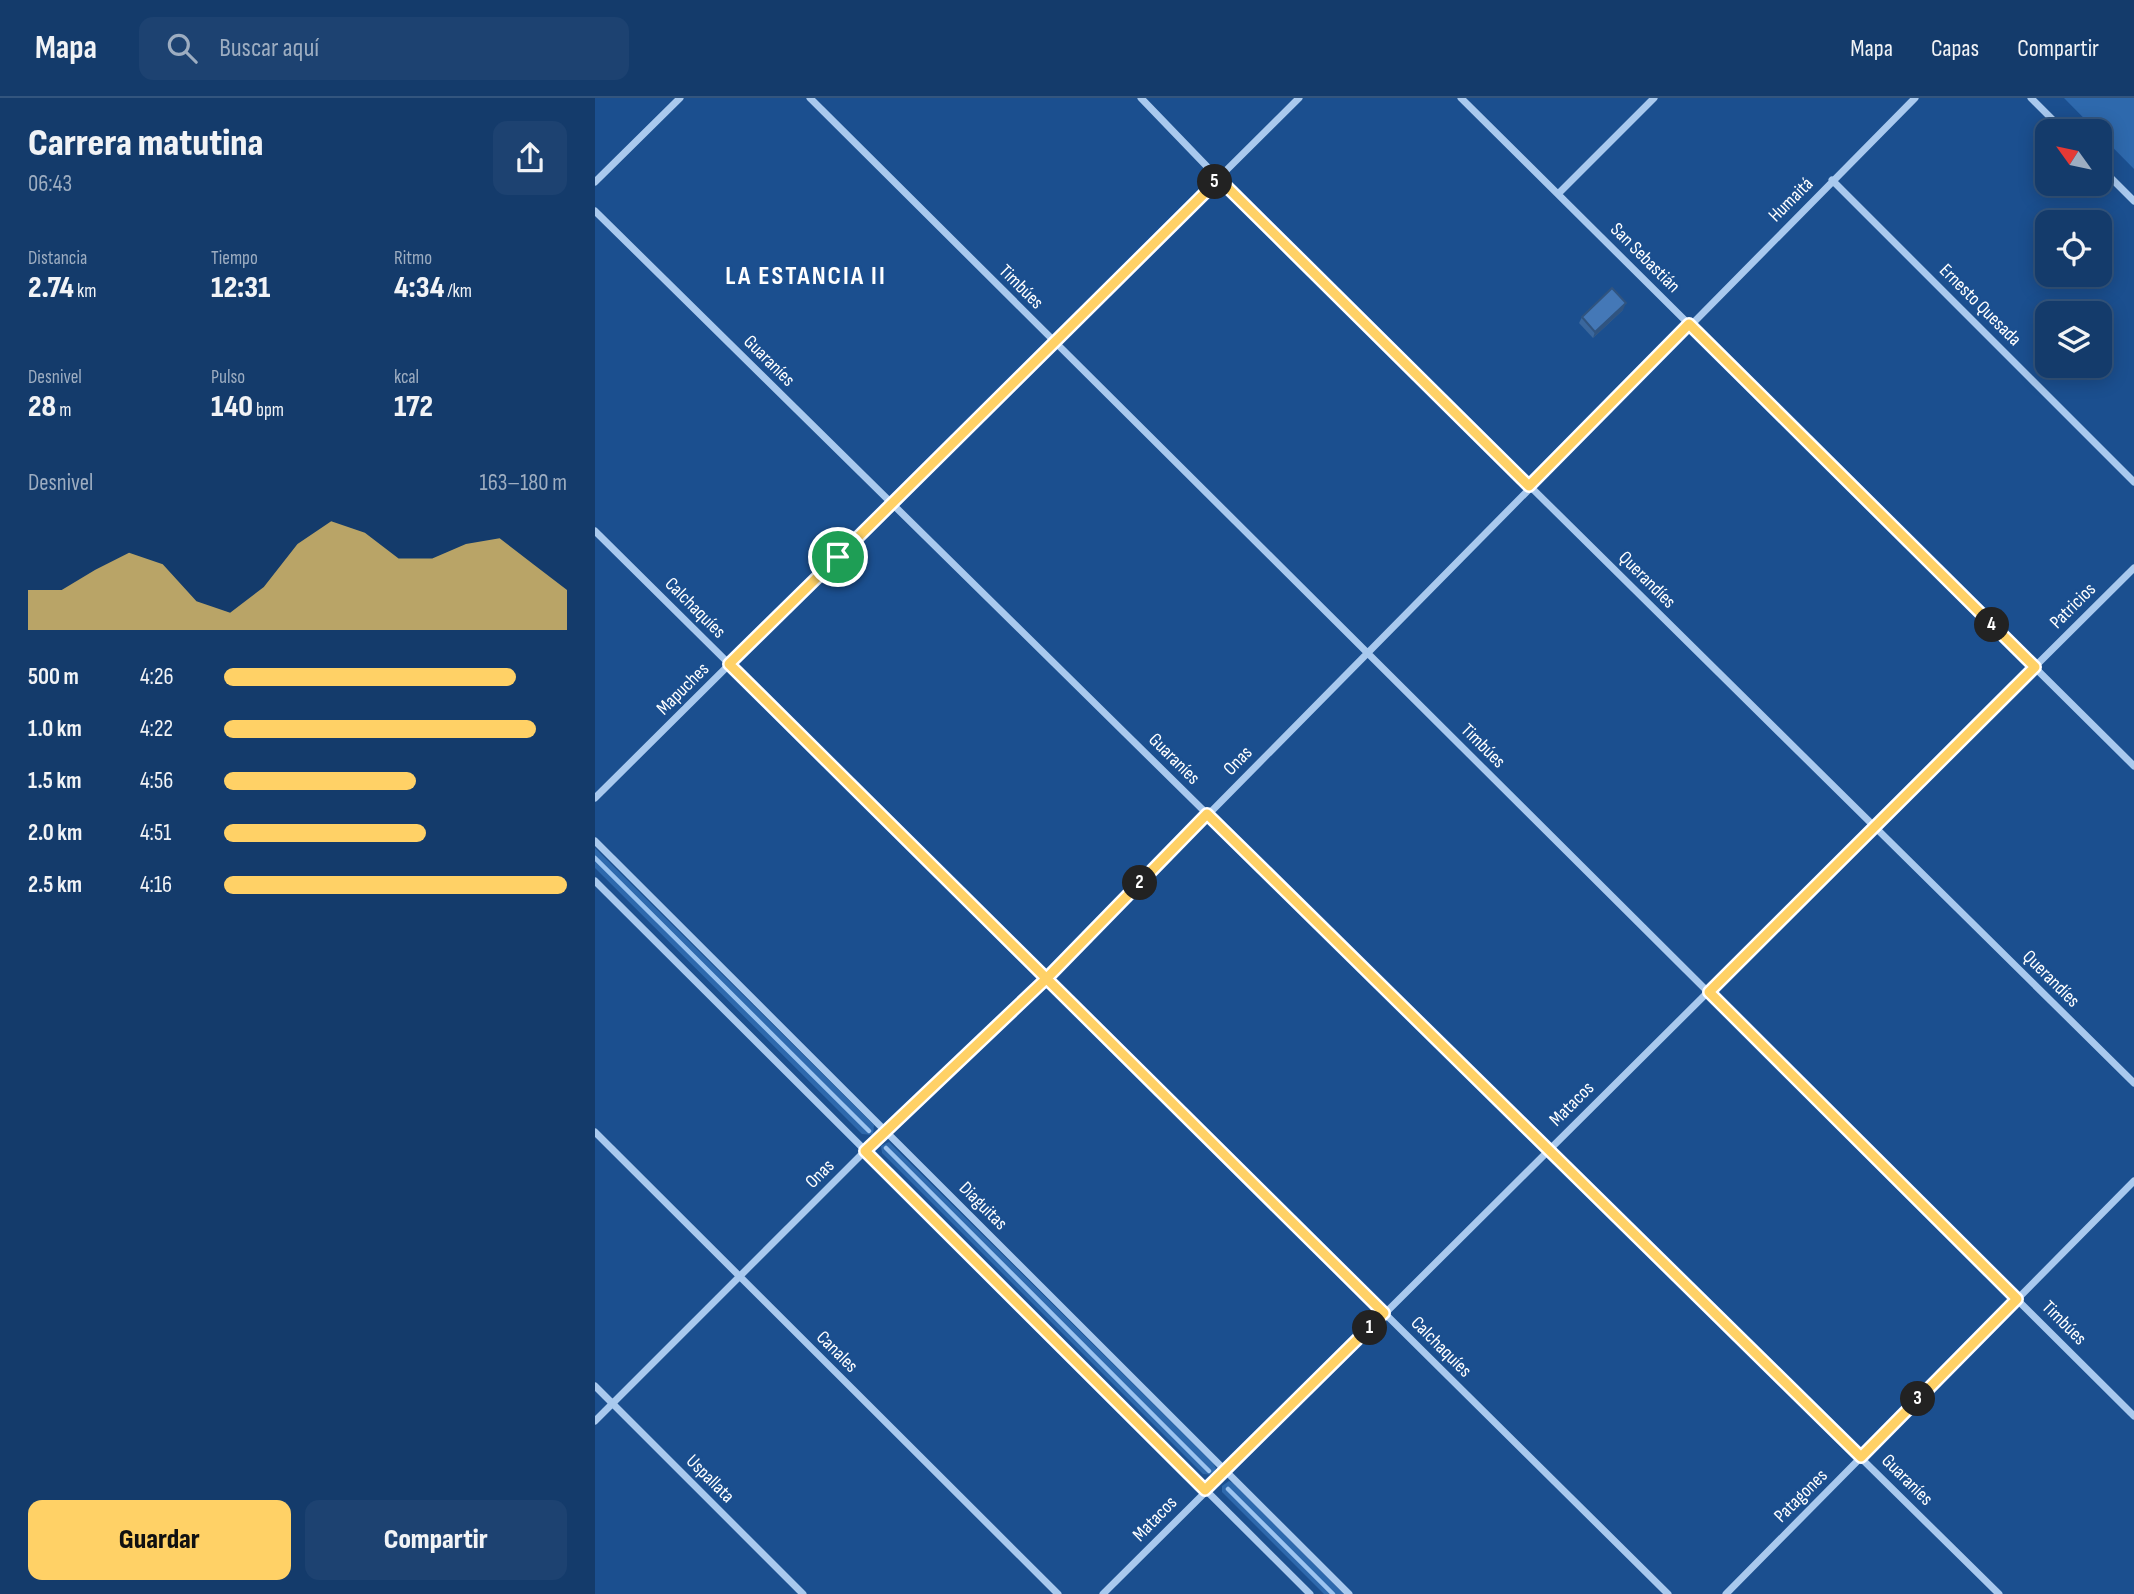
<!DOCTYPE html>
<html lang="es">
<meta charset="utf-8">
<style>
:root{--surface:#143b6b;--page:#1d4271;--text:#f1f3f6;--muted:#9dadc1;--line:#33557e;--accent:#ffd166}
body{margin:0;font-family:"Sofia Sans Condensed",sans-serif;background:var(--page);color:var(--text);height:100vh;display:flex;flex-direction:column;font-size:26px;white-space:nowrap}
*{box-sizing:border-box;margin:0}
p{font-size:23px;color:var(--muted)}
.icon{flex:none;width:38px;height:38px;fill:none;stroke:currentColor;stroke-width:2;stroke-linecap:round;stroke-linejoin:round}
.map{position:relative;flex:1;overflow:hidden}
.side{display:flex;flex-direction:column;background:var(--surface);width:595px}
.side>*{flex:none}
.needle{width:46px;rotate:303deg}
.fabs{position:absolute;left:1440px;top:21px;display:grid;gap:14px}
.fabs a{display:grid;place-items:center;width:77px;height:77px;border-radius:14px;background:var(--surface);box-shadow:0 4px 18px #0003,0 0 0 2px var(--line);font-size:35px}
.pin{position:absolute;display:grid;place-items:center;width:60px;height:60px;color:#fff;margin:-30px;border:4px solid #fff;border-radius:50%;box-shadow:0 2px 7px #0007}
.km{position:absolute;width:35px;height:35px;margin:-18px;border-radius:50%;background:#222;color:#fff;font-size:19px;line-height:35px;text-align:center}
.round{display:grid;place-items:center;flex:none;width:74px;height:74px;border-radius:14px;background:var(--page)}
.summary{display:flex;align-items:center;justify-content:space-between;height:119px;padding:0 28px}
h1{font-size:38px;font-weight:800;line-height:52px}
.metrics{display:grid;grid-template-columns:repeat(3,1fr);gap:10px;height:119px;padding:7px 28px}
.metrics div{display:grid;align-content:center}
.metrics b{font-size:30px;font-weight:800}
.metrics small{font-size:19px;font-weight:400}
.metrics p{font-size:19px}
.chart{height:196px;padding:14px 28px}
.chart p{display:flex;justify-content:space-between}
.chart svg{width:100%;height:126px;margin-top:7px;fill:var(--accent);opacity:.7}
.action{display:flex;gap:14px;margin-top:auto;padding:14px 28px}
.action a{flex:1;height:80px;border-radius:14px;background:var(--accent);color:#111;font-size:28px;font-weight:800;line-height:80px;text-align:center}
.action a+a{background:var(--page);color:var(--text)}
ul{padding:0 28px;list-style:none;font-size:23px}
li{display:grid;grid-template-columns:112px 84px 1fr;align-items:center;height:52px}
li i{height:18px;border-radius:9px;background:var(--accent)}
header{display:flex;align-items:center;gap:42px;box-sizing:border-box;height:98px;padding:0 35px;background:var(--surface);border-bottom:2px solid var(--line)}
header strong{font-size:33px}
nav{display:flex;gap:38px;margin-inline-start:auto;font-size:24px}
.search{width:490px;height:63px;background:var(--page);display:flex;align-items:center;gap:18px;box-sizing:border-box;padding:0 24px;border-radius:14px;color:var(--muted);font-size:26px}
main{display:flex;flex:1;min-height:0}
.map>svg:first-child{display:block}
.green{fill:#2e69ad}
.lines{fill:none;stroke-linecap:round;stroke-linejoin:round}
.stream{stroke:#9cc4f0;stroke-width:4.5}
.minor{stroke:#a9c9ee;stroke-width:7}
.wall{fill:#3a679d}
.shaded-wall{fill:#305480}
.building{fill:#4478b7;stroke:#305480;stroke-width:2}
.route-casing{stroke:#fff;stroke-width:14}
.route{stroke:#ffd166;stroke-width:9}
.labels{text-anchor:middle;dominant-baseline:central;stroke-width:5;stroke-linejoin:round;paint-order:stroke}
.street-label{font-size:19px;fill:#fff;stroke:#1b4f8f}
.district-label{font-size:26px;font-weight:bold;letter-spacing:2px;fill:#fff;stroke:#1b4f8f}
</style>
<header>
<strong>Mapa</strong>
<div class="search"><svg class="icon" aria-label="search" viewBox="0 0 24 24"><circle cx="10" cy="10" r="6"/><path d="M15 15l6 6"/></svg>Buscar aquí</div>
<nav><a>Mapa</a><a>Capas</a><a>Compartir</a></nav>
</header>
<main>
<section class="side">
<div class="summary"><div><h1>Carrera matutina</h1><p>06:43</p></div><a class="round"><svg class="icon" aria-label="share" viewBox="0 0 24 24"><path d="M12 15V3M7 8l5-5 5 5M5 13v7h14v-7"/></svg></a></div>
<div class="metrics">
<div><p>Distancia</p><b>2.74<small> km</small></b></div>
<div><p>Tiempo</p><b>12:31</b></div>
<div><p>Ritmo</p><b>4:34<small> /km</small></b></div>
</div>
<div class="metrics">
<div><p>Desnivel</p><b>28<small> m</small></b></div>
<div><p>Pulso</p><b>140<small> bpm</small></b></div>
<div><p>kcal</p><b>172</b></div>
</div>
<div class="chart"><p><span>Desnivel</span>163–180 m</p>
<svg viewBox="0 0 160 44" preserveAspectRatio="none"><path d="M0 44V30L10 30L20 23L30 17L40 21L50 34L60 38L70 29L80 14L90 6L100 10L110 19L120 19L130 14L140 12L150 21L160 30V44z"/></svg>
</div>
<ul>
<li><b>500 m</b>4:26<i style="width:85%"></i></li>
<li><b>1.0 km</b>4:22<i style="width:91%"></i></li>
<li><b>1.5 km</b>4:56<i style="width:56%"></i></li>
<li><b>2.0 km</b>4:51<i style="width:59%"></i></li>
<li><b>2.5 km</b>4:16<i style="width:100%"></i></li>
</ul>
<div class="action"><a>Guardar</a><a>Compartir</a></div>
</section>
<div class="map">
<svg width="1539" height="1496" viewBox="0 0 1539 1496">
<rect width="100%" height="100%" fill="#1b4f8f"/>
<path class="green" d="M1469,0h70v71z
M0,750l279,277 -1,10 -11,-1 -267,-266z
M294,1044l324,321 3,5 -3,7 -10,-1 -321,-321 -1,-7z
M634,1383l4,2 111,111h-20l-102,-102v-6z"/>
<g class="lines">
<path class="stream" d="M0,760l274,273
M291,1050l323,323
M633,1391l105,105"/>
<path class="minor" d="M215,0l1324,1318
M546,0l78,81 915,904
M866,0l673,668
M1436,0l33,33
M1505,69l34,34
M1237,82l302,302
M0,84l85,-84
M963,96l96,-96
M0,113l1404,1383
M0,433l1073,1063
M0,700l704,-700
M0,743l754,753
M0,783l715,713
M0,1034l463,462
M0,1288l208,208
M0,1323l270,-270 182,-173 868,-880
M508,1496l1031,-1026
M1131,1496l408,-413"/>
</g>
<path class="wall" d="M1028,212l-30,28 -14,-15 3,-6z"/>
<path class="shaded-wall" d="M1031,205l-3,7 -30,28 2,-6z"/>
<path class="building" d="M1017,190l14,15 -31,29 -13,-15z"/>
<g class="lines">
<defs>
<path id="route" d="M243,459l-109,107c219,217 437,433 655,649l-179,177 -340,-339 182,-173 160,-164 654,643 156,-158 -308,-307 326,-325 -346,-343 -160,162 -310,-307 -381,378"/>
</defs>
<use href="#route" class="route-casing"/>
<use href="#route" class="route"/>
</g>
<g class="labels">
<g class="street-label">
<text transform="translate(1196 102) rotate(-45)">Humaitá</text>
<text transform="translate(1050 160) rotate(45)">San Sebastián</text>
<text transform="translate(426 189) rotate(45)">Timbúes</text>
<text transform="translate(1385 207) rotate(45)">Ernesto Quesada</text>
<text transform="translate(174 263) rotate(45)">Guaraníes</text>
<text transform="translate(1052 482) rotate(45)">Querandíes</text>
<text transform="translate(1478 508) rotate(-45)">Patricios</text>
<text transform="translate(100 510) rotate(45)">Calchaquíes</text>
<text transform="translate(88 591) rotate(-45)">Mapuches</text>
<text transform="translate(888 648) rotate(45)">Timbúes</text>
<text transform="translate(579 661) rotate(45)">Guaraníes</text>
<text transform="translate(643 663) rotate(-46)">Onas</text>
<text transform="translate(1456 881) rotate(45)">Querandíes</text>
<text transform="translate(977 1006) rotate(-45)">Matacos</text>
<text transform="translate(225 1076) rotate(-45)">Onas</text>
<text transform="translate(388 1108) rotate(45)">Diaguitas</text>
<text transform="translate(1469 1225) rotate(45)">Timbúes</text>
<text transform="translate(846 1249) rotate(45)">Calchaquíes</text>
<text transform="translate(242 1254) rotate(45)">Canales</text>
<text transform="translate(115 1381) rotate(45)">Uspallata</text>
<text transform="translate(1312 1382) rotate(45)">Guaraníes</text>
<text transform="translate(1206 1398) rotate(-45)">Patagones</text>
<text transform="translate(560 1421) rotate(-46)">Matacos</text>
</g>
<g class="district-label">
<text x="211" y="178">LA ESTANCIA II</text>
</g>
</g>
</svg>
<div class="fabs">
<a><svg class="needle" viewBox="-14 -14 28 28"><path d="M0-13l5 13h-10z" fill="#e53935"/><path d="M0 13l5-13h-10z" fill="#9dadc1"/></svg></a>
<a><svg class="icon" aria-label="locate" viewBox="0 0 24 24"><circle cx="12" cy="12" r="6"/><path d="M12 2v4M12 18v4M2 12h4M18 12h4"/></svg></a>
<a><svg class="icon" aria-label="layers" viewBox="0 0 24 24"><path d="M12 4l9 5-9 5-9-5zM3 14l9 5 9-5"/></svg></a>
</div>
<div class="pin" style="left:243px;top:459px;background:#1e9e55"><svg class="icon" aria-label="arrive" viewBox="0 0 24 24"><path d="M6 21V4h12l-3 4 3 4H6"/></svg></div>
<b class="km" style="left:775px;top:1230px">1</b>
<b class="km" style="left:545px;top:785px">2</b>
<b class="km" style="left:1323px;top:1301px">3</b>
<b class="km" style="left:1397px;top:527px">4</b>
<b class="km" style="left:620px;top:84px">5</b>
</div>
</main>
